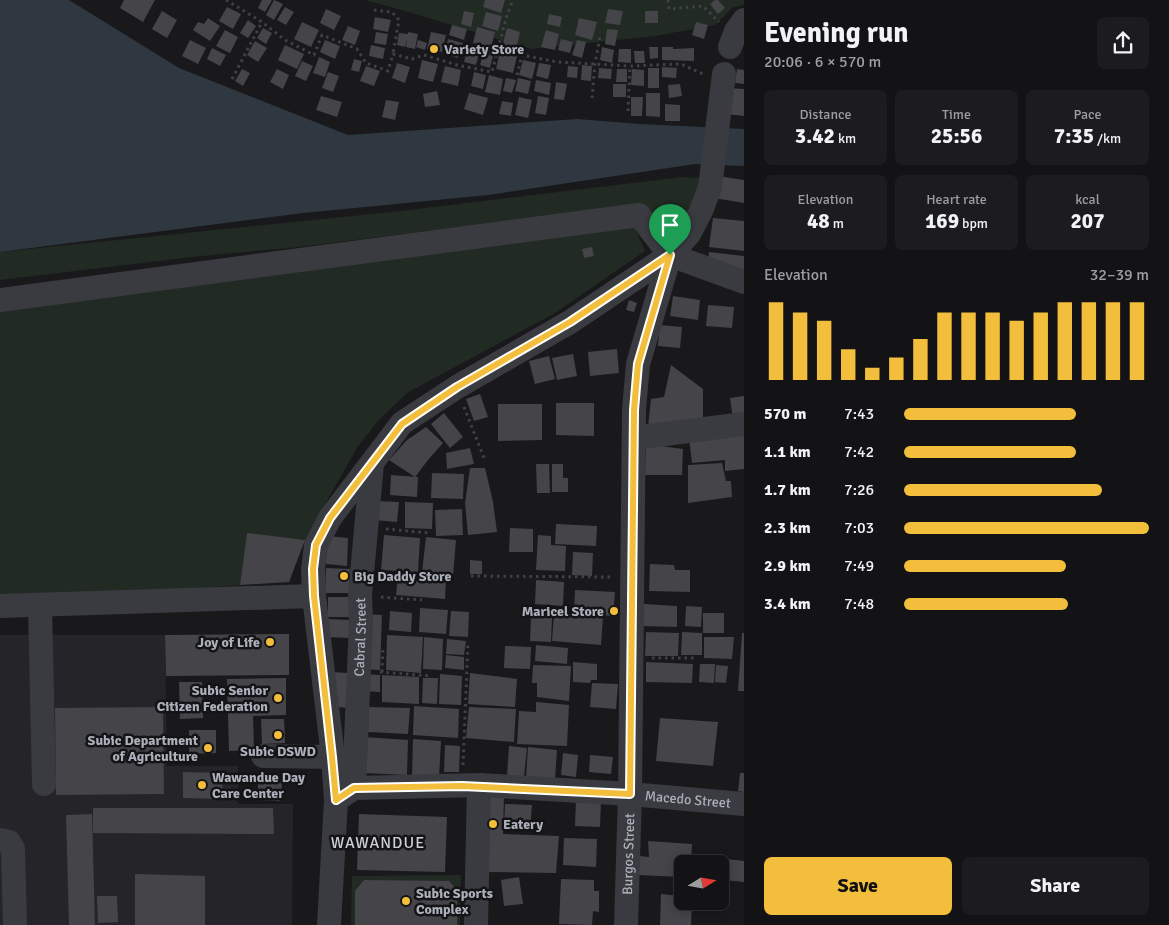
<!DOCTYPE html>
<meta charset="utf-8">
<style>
:root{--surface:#131315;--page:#1c1c1e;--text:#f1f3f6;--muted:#9d9ea0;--line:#323234;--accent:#f2be3b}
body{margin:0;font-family:Signika,sans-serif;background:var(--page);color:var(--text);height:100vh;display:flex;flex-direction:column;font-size:19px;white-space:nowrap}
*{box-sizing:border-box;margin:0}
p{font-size:16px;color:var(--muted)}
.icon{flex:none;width:28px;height:28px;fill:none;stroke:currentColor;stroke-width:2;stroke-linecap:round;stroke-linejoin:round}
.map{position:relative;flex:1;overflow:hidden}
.sheet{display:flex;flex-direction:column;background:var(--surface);width:425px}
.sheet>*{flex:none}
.needle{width:32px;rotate:79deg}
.tools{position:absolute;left:674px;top:855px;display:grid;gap:10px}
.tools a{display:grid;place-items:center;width:55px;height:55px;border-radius:8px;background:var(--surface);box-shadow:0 2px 12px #0003,0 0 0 1px var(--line);font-size:25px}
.pin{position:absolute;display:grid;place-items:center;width:42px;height:42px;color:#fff;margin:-51px -21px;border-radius:50% 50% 50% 0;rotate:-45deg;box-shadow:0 0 5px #0007}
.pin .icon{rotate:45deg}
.round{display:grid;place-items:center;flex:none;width:52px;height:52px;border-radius:8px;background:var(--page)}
.overview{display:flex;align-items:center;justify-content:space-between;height:85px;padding:0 20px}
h1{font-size:28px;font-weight:800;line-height:38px}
.figures{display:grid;grid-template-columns:repeat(3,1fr);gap:8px;height:85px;padding:5px 20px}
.figures div{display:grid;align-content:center;border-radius:8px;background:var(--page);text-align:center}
.figures b{font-size:21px;font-weight:800}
.figures small{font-size:14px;font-weight:400}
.figures p{font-size:14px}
.chart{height:140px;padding:10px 20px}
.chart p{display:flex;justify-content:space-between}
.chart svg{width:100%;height:90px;margin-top:5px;stroke:var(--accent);stroke-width:6}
.primary-button{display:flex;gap:10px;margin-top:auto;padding:10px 20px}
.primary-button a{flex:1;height:58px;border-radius:8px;background:var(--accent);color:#111;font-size:20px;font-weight:800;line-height:58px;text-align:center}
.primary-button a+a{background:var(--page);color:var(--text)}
ul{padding:0 20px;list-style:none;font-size:16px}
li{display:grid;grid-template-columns:80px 60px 1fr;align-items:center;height:38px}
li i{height:12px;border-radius:6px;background:var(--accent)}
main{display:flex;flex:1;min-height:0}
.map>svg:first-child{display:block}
.built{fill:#252529}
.green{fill:#212a23}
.water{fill:#2f3840}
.building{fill:#444449}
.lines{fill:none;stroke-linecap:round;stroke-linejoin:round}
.path{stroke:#404248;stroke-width:3;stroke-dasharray:2.5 4;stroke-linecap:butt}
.minor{stroke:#3a3b41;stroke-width:24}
.route-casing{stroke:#fff;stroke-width:10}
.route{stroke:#f2be3b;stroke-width:6}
.poi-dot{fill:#f2be3b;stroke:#141417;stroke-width:2}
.labels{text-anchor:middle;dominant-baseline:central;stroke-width:5;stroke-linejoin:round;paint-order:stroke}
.poi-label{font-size:14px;font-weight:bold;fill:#acb0bb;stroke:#141417;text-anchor:start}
.street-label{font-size:14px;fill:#acb0bb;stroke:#141417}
.quarter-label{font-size:16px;letter-spacing:1px;fill:#cdcfd7;stroke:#141417}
</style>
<main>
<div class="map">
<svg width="744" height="925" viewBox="0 0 744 925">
<rect width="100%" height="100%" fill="#19191c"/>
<path class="built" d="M0,635h165l2,131h71v38h55l-1,121h-292z"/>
<path class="green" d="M365,0h379v5l-11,2 -18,18 -60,11 -124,13 -119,-36z
M682,177l18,1 -4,18 -11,26 -17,20 -28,-35 -237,27 -103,13 -108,10 -192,23v-28l401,-41z
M632,222l13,29 -90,62 -148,80 -28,27 -21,26 -53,94 -58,-6 -7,51 -101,7 -139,4v-288z
M461,875l-1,50h-109l1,-49z"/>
<path class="water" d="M0,0h69l110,68 169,67 229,-16 63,5 104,5v37l-49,-2 -207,31 -185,18 -303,39z"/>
<path class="building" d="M124,0h31l-12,22 -23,-14z
M262,0h10l-7,12 -7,-4z
M274,0l9,4 -9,16 -8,-5z
M485,0h20l-4,13 -18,-6z
M715,0h3l7,8 -7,6 -8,-10z
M227,7l14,7 -8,15 -14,-8z
M285,7l9,5 -8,13 -9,-5z
M326,9l15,7 -7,14 -14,-7z
M608,9l15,2 -3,14 -15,-2z
M162,11l15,9 -10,18 -15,-9z
M464,11l10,2 -3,14 -10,-3z
M645,11h13v12h-13z
M486,12l16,4 -4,15 -16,-5z
M549,14l13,3 -2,10 -13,-3z
M375,17l16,3 -3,12 -15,-3z
M208,18l12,8 -10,15 -17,-11 5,-8 6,2z
M579,18l18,4 -5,18 -17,-5z
M248,20l8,6 -8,12 -8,-5z
M302,22l17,8 -8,17 -17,-8z
M696,22l12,3 -4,14 -12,-4z
M452,25l15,4 -3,11 -15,-5z
M348,26l12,5 -5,14 -13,-5z
M477,27l18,5 -4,16 -18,-5z
M263,28l9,5 -6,11 -9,-6z
M507,28l13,4 -4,18 -14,-3z
M607,29l11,1 -3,16 -10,-2z
M225,30l13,7 -8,16 -14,-7z
M546,30l13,4 -4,16 -14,-3z
M376,32l12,2 -2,11 -12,-2z
M408,32l10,2 -3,15 -9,-2 1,-8 -2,8 -8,-2 2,-12 9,1z
M431,32l15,3 -4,17 -15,-3z
M448,39l15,4 -5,15 -14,-4z
M561,39l12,3 -3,11 -12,-3z
M190,40l16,8 -8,16 -16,-8z
M325,40l15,6 -5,13 -15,-7z
M418,40l9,3 -2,7 -9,-3z
M577,40l9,2 -4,16 -10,-3z
M255,41l12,7 -9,14 -11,-7z
M285,45l19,9 -7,15 -19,-9z
M371,45l14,3 -2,11 -14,-3z
M468,46l12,3 -4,16 -12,-3z
M602,47l12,3 -2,13 -12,-3z
M649,47h9v11l-8,1z
M662,47h11v2l21,-1v13l-32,-1z
M212,48l14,7 -6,11 -13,-7z
M619,49h12v14l-13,-1z
M484,50l10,2 -4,16 -10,-3z
M500,51l17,5 -4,17 -17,-4z
M634,51h10l1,12h-10z
M319,57l11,5 -5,15 -12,-4z
M354,59l8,2 -3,11 -8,-2z
M422,60l16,4 -5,18 -15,-4z
M523,60l13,3 -4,16 -13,-4z
M302,61l11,5 -7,15 -11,-5z
M397,63l13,4 -5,16 -13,-5z
M539,63l12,2 -3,14 -12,-3z
M582,65l10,1 -1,15 -10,-1z
M366,66l14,5 -6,15 -14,-5z
M445,66l16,4 -3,16 -17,-4z
M568,66l10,1 -1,11 -10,-1z
M662,67l15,1 -1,10 -14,-1z
M599,68l13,1 -1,10 -13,-1z
M648,68h11v20h-11z
M242,69l8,4 -7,13 -8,-5z
M277,69l12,6 -6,14 -13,-7z
M617,69h10v13h-11z
M632,69l12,1v16l-13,-1z
M737,69l7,1v14l-9,-1z
M328,72l11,4 -6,16 -11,-4z
M474,72l12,3 -3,14 -12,-3z
M489,75l14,4 -3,16 -15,-3z
M506,78l10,2 -4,13 -9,-2z
M518,78l13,3 -3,13 -13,-3z
M536,80l15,3 -2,12 -15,-4z
M556,82l11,2 -3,16 -10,-1z
M613,84h13v13h-13z
M680,84l2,12 -13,2 -1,-13z
M728,88l16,1v27l-18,-2z
M437,91l3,14 -15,2 -2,-13z
M469,93l19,5 -5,17 -19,-6z
M646,93h14v24l-14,-1z
M321,96l21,6 -5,15 -21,-7z
M538,96l11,2 -3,17 -11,-2z
M519,97l13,3 -4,18 -13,-3z
M631,97h12l-1,19h-11z
M386,100l13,2 -4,18 -13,-3z
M502,101l11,2 -2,13 -12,-2z
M665,104l15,1v16h-15z
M718,176l26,4v23l-30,-5z
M713,218l31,3v30l-35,-4z
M592,247l2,9 -10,2 -2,-9z
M709,252l35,4v26l-38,-5z
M673,296l27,4 -2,20 -28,-4z
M629,300l8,3 -3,9 -8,-2z
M708,305l26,2 -2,21 -26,-2z
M660,325l22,2 -2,21 -22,-2z
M617,349l2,24 -29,3 -2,-24z
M573,354l4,22 -20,4 -5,-22z
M549,356l6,23 -20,5 -6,-23z
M671,365l32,24v33l-55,5 3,-28 13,-2z
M480,394l8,23 -14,4 -8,-22z
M744,396v21l-11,2 -3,-21z
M556,403h38v33l-38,-1z
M498,404h44v36l-44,1z
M444,413l19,24 -13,11 -19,-24z
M426,427l17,16 -15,17 -13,17 -26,-17 18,-20z
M744,432v37l-19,2v-11l-33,3 -3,-25z
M646,444l37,5 -1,26h-37z
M470,448l4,16 -27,5 -1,-16z
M722,463l4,18h5l1,16 -44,6v-38z
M536,464h13l1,29h-13z
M552,464h11v14h5v14h-16z
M470,468h15l8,34 4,30 -29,3 -3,-32z
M432,473l32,1 -1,25 -32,-1z
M391,475l27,2 -1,20 -27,-2z
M374,501l25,1 -2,20 -24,-2z
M405,502l28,1 -1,26 -27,-1z
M462,509l1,26 -27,1 -1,-26z
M556,524l41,2 -1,20 -41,-2z
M510,528l23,1v23h-24z
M247,533l58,7 -16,42 -49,3z
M384,535l36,3 -2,34 -37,-2z
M538,535l13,1v9l15,1 -1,25 -29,-1z
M327,536l21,2 -1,28 -21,-2z
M426,537l30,3 -3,36 -31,-4z
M573,552l20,1 -1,23 -20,-1z
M470,560l12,1v13h-12z
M650,564l24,1 1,5h15v22l-41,-1z
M326,568l24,1 -1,24h-24z
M398,575l48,3 -1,21 -49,-4z
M536,580l28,2 -1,24 -28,-2z
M575,590l40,2 -2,24 -39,-3z
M328,597h21v20h-21z
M644,604l33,2v21l-34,-1z
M686,606l16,1 -1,20 -16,-1z
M420,608l28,2 -2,24 -27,-2z
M390,611l22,2 -1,19 -22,-2z
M451,611l18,1 -1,25 -19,-1z
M703,613h21v20h-21z
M364,614l18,1 -2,55 -18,-1z
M554,614l49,3 -2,28 -49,-4z
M531,617l21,1 -1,24 -21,-1z
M327,619l22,1v18l-23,-1z
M646,632l33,1 -1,23h-33z
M682,632l20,1v22h-21z
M742,633h2v58h-6z
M289,634v41l-123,1 -1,-41z
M387,635l36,2 -2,36 -35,-3z
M424,637l19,2 -1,31 -19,-1z
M704,637h30l-2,22 -28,-1z
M447,639l19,2 -2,14 -18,-1z
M536,645l32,3 -1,16 -32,-3z
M505,646l26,1 -1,22 -26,-1z
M446,655l18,2v13l-19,-2z
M573,662l24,2v16h-6l-1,3 -17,-1z
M646,662l47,2 -1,19 -46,-1z
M700,664h15l-1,19 -15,-1z
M533,665l38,1 -2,35 -32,-4v-14h-5z
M716,665l12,1 -2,17 -11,-1z
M332,672l16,1 -1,35 -16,-2z
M470,673l47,6 -2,28 -47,-3z
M363,674l17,1v17l-17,-1z
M440,674l22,2 -1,29 -22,-1z
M382,675l37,2v27l-37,-2z
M286,678v37l-33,1 1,34 -25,1 -2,-72z
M423,678h15l-1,26 -15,-1z
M179,682h23l1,36 -23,1z
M592,683l26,1 -2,25 -26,-2z
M536,702l33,3 -2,41 -50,-2 2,-33 17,1z
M414,706l45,3 -1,29 -45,-3z
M163,707l1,87 -108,1 -1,-87z
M369,707l41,1 -2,26 -40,-2z
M469,707l47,2 -2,33 -48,-4z
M660,718l58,4 -5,44 -57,-5z
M261,719h23l1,24 -23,1z
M189,730h27v23l-27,1z
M364,737l44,3 -1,35 -44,-2z
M413,739l28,2 -2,37 -27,-1z
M445,745l15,1 -1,26h-15z
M509,746l18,2 -3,29 -17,-1z
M528,747l29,3 -2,29 -29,-1z
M563,753l15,2 -2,22 -15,-2z
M590,755l23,2 -2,17 -22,-2z
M183,772l40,1 -1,26 -39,-1z
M740,773h4v19l-6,-1z
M258,779l24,1 -1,21 -23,-1z
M487,796l17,1 -1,37 56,2 -3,37 -72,-1z
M576,800l25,1 -1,26 -25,-1z
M505,804l27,1 -2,25 -26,-1z
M93,808h180l1,26 -181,-1z
M92,814l3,111h-26l-3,-110z
M359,814l88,3 -2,55 -88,-2z
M564,838l33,1 -1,28 -33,-2z
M648,841l44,3 -1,20h-9v13l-44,-2 2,-19 9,1z
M726,859l18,2v21l-20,-2z
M135,874l70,2v49h-70z
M519,877l4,27 -19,2 -3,-26z
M561,879l33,1v11h5v21l-6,-1 -1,14 -33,-1z
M364,880l85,1 8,9v35h-102v-34z
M661,894l21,2v5h10l-1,24h-31z
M97,896h20l1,26 -20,1z"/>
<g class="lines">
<path class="path" d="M226,0l36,22 23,18 29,15 8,-20 35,14 9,14 22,8 5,-17 19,5 12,-4 33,10 35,7 6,-23 24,6 36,7 72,4
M668,0l1,9 34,-3 16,16
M374,10l18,2 7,8 -6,34
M498,49l9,-34 6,-15
M517,75l5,-20
M232,79l30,-57
M592,98l3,-34 5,-28
M628,111l2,-45 51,-2 22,10
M464,407l20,51
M386,529l43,4
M471,576l141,1
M381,597l41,3
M652,658h42
M380,672l51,4
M382,672l1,-26
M463,765l5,-122"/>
<g class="minor">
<path d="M730,47l6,-16 8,-11"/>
<path d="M0,300l639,-85 31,40 74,27"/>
<path d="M634,438l110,-14"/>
<path d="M0,606l314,-10"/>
<path d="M40,606l4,178"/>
<path d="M263,756l70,1"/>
<path id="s1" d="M354,788l7,-166 -1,-27 12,-131"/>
<path id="s2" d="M336,800l18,-12 125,-3 151,9 114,10"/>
<path d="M0,840l9,2 4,7 2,76"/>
<path d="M329,925l7,-125 -3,-43 -19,-161 -1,-27 3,-24 14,-27 72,-95 55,-36 113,-65 100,-67"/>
<path d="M476,925l3,-140"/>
<path id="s3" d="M626,925l4,-131 4,-384 4,-46 32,-109 19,-21 12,-23 9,-24 14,-113"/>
</g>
</g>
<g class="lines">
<defs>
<path id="route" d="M670,255l-32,109 -4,46 -4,384 -168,-8 -108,2 -18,12 -4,-43 -18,-161 -1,-27 3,-24 14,-27 72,-94 55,-37 113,-65z"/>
</defs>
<use href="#route" class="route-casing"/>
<use href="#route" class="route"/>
</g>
<g class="poi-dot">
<circle cx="434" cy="49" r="5"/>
<circle cx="344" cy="576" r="5"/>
<circle cx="614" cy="611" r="5"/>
<circle cx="270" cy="642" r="5"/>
<circle cx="278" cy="698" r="5"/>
<circle cx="278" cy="735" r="5"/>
<circle cx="208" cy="748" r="5"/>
<circle cx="202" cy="785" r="5"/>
<circle cx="493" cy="824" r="5"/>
<circle cx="406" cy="901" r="5"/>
</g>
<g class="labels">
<g class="poi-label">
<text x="444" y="49">Variety Store</text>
<text x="354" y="576">Big Daddy Store</text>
<text x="604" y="611" text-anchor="end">Maricel Store</text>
<text x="260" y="642" text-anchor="end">Joy of Life</text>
<text x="268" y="690" text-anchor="end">Subic Senior<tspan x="268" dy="16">Citizen Federation</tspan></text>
<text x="198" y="740" text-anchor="end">Subic Department<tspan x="198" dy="16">of Agriculture</tspan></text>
<text x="278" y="751" text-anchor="middle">Subic DSWD</text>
<text x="212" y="777">Wawandue Day<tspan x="212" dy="16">Care Center</tspan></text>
<text x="503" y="824">Eatery</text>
<text x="416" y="893">Subic Sports<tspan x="416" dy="16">Complex</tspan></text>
</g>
<g class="street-label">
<text stroke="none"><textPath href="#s1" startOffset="151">Cabral Street</textPath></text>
<text stroke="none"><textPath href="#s2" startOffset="356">Macedo Street</textPath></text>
<text stroke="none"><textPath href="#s3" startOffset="71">Burgos Street</textPath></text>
</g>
<g class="quarter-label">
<text x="378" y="843">WAWANDUE</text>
</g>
</g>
</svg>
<div class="tools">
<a><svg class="needle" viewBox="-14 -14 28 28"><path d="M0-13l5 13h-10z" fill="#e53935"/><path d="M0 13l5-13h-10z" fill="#9d9ea0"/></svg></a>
</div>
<div class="pin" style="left:670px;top:255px;background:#1e9e55"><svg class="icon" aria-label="arrive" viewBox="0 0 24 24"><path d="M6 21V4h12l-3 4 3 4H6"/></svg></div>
</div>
<section class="sheet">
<div class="overview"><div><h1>Evening run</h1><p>20:06 · 6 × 570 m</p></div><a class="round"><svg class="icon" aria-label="share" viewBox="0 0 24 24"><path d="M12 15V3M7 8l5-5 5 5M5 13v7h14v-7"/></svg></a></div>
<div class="figures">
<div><p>Distance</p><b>3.42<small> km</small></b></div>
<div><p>Time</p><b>25:56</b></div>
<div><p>Pace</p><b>7:35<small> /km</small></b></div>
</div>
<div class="figures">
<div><p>Elevation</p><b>48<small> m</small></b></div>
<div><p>Heart rate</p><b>169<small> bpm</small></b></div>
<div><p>kcal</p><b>207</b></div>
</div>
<div class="chart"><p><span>Elevation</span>32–39 m</p>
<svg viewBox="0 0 160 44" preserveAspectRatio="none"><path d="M5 44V6M15 44V11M25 44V15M35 44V29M45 44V38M55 44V33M65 44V24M75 44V11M85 44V11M95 44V11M105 44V15M115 44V11M125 44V6M135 44V6M145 44V6M155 44V6"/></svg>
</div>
<ul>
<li><b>570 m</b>7:43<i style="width:70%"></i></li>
<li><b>1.1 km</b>7:42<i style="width:70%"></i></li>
<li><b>1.7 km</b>7:26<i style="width:81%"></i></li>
<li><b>2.3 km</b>7:03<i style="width:100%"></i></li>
<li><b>2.9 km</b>7:49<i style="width:66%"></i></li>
<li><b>3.4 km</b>7:48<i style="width:67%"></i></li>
</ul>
<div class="primary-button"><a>Save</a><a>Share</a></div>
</section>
</main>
